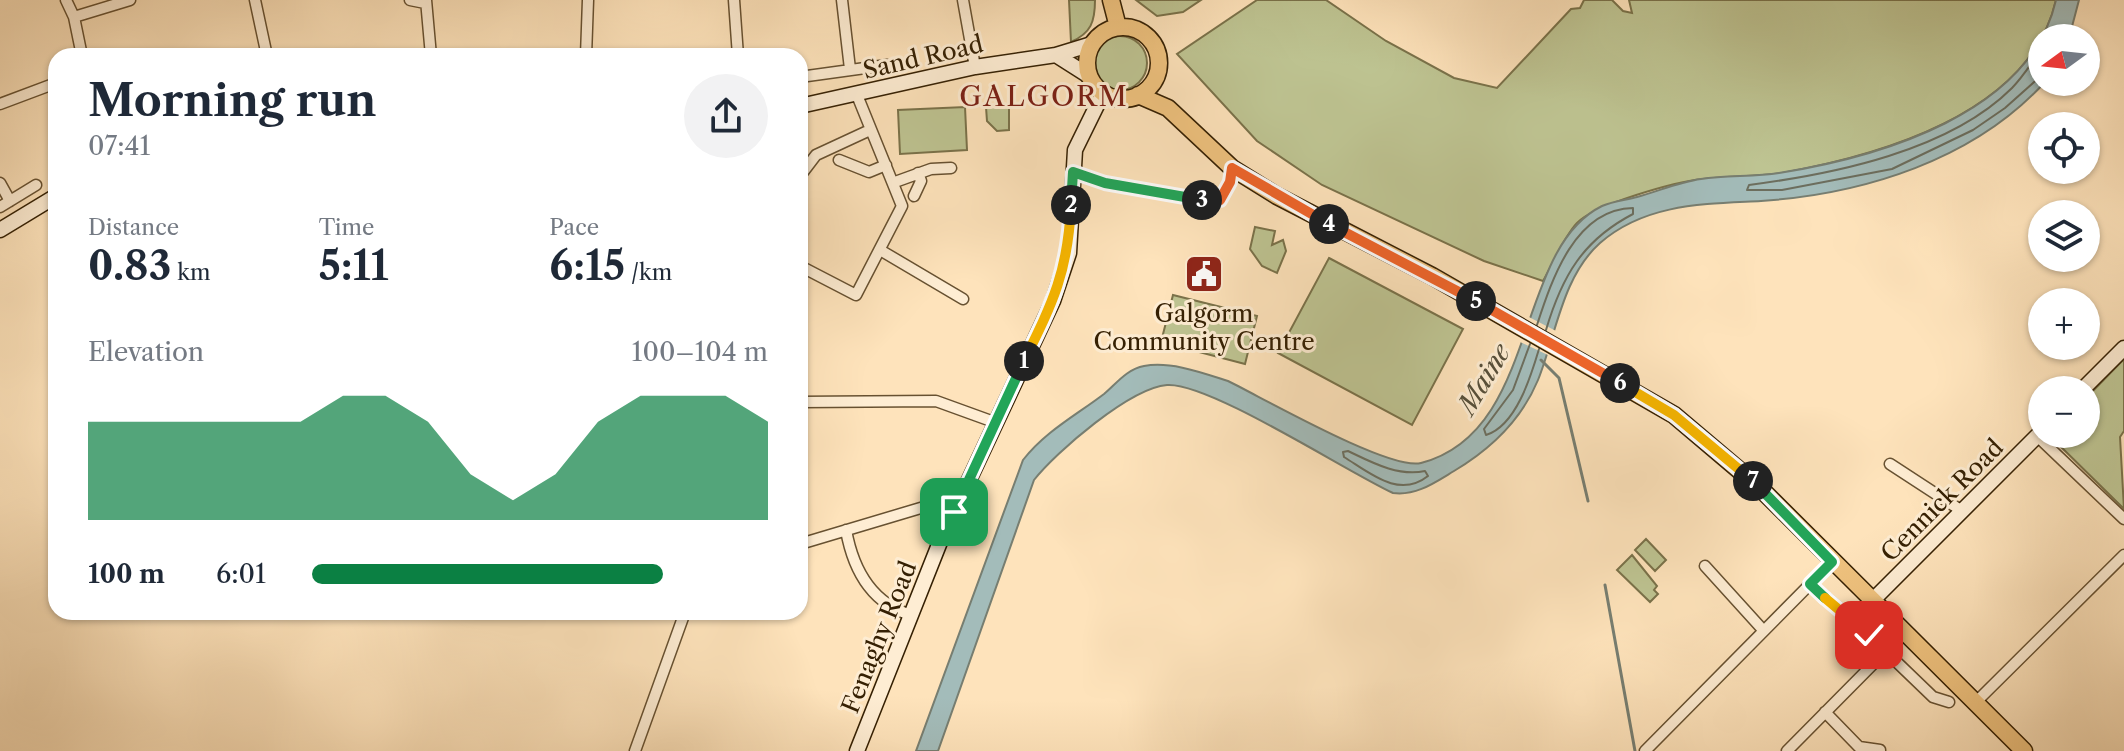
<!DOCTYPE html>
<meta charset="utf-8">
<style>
:root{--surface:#fff;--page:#f2f2f3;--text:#1f2937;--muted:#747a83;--accent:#0b8043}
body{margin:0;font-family:"Libre Caslon Text",serif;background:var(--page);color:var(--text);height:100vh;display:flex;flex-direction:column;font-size:30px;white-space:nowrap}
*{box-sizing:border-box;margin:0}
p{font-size:26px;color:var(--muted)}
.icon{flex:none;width:44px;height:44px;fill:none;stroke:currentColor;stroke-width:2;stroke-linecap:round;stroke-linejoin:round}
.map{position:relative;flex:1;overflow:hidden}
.sheet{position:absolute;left:48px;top:48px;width:760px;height:572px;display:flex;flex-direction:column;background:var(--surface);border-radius:24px;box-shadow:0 2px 6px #0004}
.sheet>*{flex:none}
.needle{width:52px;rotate:255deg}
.fabs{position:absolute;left:2028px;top:24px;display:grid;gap:16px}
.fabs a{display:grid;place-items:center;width:72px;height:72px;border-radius:50%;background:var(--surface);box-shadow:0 2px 6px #0004;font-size:40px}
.pin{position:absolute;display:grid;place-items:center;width:68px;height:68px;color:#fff;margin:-34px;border-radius:16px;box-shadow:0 4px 12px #0006}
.km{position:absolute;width:40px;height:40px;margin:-20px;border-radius:50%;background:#222;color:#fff;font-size:22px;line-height:40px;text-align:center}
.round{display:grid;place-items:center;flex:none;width:84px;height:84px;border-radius:42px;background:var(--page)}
.headline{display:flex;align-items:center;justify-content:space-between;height:136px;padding:0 40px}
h1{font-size:44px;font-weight:800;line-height:60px}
.metrics{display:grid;grid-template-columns:repeat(3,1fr);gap:12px;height:136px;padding:8px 40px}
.metrics div{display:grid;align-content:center}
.metrics b{font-size:40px;font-weight:800}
.metrics small{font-size:22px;font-weight:400}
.metrics p{font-size:22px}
.chart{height:224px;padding:16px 40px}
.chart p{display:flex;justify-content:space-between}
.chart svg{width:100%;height:144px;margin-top:8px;fill:var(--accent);opacity:.7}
ul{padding:0 40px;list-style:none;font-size:26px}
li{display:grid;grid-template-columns:128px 96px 1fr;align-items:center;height:60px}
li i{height:20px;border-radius:10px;background:var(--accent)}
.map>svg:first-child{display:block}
.green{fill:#bec492;stroke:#7a724a;stroke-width:2}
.water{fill:#a3bcba;stroke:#777e71;stroke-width:2}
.pier{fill:#fee3bb}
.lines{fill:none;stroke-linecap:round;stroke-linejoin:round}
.shore{stroke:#6c6e5e;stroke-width:2}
.stream{stroke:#777e71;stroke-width:3}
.street-casing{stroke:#675131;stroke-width:13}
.secondary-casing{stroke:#352003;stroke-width:17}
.primary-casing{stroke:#352003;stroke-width:19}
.street{stroke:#feedd3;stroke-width:10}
.secondary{stroke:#feedd3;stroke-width:14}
.primary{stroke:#efc27e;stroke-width:16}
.split-1-casing{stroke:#fff;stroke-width:16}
.split-2-casing{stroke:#fff;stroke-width:16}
.split-3-casing{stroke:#fff;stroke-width:16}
.split-4-casing{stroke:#fff;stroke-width:16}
.split-5-casing{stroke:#fff;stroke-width:16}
.split-6-casing{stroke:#fff;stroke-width:16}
.split-7-casing{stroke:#fff;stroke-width:16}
.split-8-casing{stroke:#fff;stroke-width:16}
.split-9-casing{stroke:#fff;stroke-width:16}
.split-1{stroke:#22a559;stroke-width:10}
.split-2{stroke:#f5b400;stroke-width:10}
.split-3{stroke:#22a559;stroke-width:10}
.split-4{stroke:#f0652b;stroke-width:10}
.split-5{stroke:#f0652b;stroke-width:10}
.split-6{stroke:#f0652b;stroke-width:10}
.split-7{stroke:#f5b400;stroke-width:10}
.split-8{stroke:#22a559;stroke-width:10}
.split-9{stroke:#f5b400;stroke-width:10}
.labels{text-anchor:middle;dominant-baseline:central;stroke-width:6;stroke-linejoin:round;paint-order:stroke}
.street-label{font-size:24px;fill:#352003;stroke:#feedd3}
.poi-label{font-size:24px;fill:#352003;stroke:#feedd3}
.water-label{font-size:26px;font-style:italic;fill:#564f3a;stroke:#feedd3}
.quarter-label{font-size:28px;letter-spacing:2px;fill:#7a1f14;stroke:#feedd3}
</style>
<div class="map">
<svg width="2124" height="751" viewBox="0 0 2124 751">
<rect width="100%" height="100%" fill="#fee3bb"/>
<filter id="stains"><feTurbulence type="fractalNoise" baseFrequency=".0025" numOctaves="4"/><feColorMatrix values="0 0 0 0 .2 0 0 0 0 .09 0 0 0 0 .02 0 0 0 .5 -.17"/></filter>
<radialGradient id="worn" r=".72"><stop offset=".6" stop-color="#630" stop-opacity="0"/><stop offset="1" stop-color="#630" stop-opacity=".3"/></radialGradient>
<path class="green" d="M1069,0h26c0,22 -4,33 -24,42z
M1136,0h65l-18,12 -26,4z
M1257,0h69l60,41 68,37 43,10 74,-79 9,-1 4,-8h28l11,11 9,2 -3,-13h427c-26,114 -176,155 -274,173 -27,4 -53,3 -79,6 -29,3 -107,25 -126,44 -14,15 -24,41 -34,58l-59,-20 -162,-76 -65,-44 -80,-87z
M1093 63a27 27 0 1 1 54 0a27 27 0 1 1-54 0Z
M1009,106v24l-12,1 -10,-10 -1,-14z
M965,107l2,43 -67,4 -2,-44z
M1255,227l20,4 -3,14 11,-5 3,11 -9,22 -15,-7 -12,-17z
M1329,258l134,71 -51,96 -134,-72z
M1173,295l84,21 -12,48 -84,-22z
M2124,359v72l-4,6 4,72 -74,-73 36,-2v-36z
M1646,539l20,21 -11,11 -20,-21z
M1632,555l25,31 -3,4 4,4 -8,8 -33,-32z"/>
<path class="water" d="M2056,0h23l-10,38h-27l3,44c-71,78 -181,112 -284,119 -56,3 -115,2 -161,42 -38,34 -44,92 -62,137 -17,41 -47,69 -84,91 -20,12 -38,25 -61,22 -46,-21 -184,-111 -226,-108 -37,3 -111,67 -133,95l-96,271h-22l107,-291c23,-29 52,-44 81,-66 12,-10 23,-25 40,-28 27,-5 59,7 84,15 35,17 162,90 193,82 119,-31 92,-213 181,-257 11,-5 24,-6 35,-9 22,-6 42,-15 64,-18 26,-4 52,-2 78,-6 100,-16 251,-59 277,-173z"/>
<path class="pier" d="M1527,316l31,16 -8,24 -32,-15z"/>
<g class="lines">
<path class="shore" d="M2042,49c-10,13 -19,28 -30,39 -63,63 -178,86 -263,97l-2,5h35l110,-21 81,-39 32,-22 37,-33
M1537,325c15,-46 38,-116 96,-117v6c-50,26 -71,62 -87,116
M1530,344l-17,46 -29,39 2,6c30,-9 45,-59 53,-86
M1348,451c23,11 50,26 77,20l3,5c-29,23 -58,-3 -84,-19l-1,-5z"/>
<path class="stream" d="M1541,360l18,18 29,123
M1605,585l30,166"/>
<defs>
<path id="street" d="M66,0l8,17 8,39
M255,0l12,56
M410,0l15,3
M426,0l5,56
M734,0l4,56
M842,0l8,69
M963,0l12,67
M74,17l56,-17
M586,56l2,-56
M800,77l87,-12
M0,104l56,-21
M839,160l30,12 17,-7
M1073,172l32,11 104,19 11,-2 10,-18 2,-14
M800,176l16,-21 54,-25
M895,182l36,-13 20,-1
M0,183l10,18
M914,196l7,-15 -3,-8
M0,207l36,-22
M880,250l83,49
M800,266l56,29 46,-89 -45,-111
M800,402l136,-1 58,21
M2037,436l87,83
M1890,464l72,47
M846,530c7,39 25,73 65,85
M800,544l124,-37
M1705,566l58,64
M1810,584l43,36 80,77 16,5
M1975,703l149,-148
M1825,712l34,35 21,3
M635,751l50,-139
M1645,751l187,-189
M1787,751l98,-99"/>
<path id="secondary" d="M1056,55l33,21
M800,106l175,-39 81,-12 36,-11
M0,230l56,-34
M2082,390l42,-42
M1873,600l169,-169
M857,751l83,-209 113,-241 16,-48 6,-103 28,-57"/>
<path id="primary" d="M1111,0l7,27
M1087 63a36 36 0 1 1 72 0a36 36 0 1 1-72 0Z
M1138,95l30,13 64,60 45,28 155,80 242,139 85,72 265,264"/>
</defs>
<use href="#street" class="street-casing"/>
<use href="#secondary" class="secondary-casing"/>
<use href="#primary" class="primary-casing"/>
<use href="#street" class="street"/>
<use href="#secondary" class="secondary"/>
<use href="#primary" class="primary"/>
</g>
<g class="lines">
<defs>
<path id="split-1" d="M954,512l70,-151"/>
<path id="split-2" d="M1024,361c29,-59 44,-89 47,-156"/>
<path id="split-3" d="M1071,205l2,-33 32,11 97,17"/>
<path id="split-4" d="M1202,200h18l10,-18 2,-14 97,56"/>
<path id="split-5" d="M1329,224l147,77"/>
<path id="split-6" d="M1476,301l144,82"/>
<path id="split-7" d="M1620,383l54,32 79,66"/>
<path id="split-8" d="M1753,481l79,81 -22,22 15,14"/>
<path id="split-9" d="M1825,598l44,37"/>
</defs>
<use href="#split-1" class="split-1-casing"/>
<use href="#split-2" class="split-2-casing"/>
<use href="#split-3" class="split-3-casing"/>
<use href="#split-4" class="split-4-casing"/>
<use href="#split-5" class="split-5-casing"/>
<use href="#split-6" class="split-6-casing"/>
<use href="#split-7" class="split-7-casing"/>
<use href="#split-8" class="split-8-casing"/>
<use href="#split-9" class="split-9-casing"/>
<use href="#split-1" class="split-1"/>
<use href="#split-2" class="split-2"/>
<use href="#split-3" class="split-3"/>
<use href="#split-4" class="split-4"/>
<use href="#split-5" class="split-5"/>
<use href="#split-6" class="split-6"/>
<use href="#split-7" class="split-7"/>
<use href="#split-8" class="split-8"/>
<use href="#split-9" class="split-9"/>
</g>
<defs>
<symbol id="civic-square" viewBox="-11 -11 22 22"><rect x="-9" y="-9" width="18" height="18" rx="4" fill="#8f2418" stroke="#feedd3"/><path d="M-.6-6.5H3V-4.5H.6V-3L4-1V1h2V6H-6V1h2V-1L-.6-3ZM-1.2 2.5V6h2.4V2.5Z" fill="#fff"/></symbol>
</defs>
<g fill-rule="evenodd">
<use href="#civic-square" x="1182" y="252" width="44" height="44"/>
</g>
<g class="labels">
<g class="street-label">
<text transform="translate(923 57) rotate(-13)">Sand Road</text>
<text transform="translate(1942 500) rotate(-45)">Cennick Road</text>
<text transform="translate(879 637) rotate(-68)">Fenaghy Road</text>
</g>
<g class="poi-label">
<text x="1204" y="313">Galgorm<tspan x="1204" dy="28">Community Centre</tspan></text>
</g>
<g class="water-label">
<text transform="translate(1484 379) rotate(-59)">Maine</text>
</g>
<g class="quarter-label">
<text x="1044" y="96">GALGORM</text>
</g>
</g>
<rect width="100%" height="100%" filter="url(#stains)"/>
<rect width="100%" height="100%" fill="url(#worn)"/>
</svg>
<div class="fabs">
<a><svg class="needle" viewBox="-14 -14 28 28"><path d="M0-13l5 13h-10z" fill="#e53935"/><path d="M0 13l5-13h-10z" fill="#747a83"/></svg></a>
<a><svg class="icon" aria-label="locate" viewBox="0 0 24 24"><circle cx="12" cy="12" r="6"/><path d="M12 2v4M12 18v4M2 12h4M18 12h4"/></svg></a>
<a><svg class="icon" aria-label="layers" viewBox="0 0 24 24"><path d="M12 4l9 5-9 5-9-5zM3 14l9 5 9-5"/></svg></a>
<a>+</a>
<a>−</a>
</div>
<div class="pin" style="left:954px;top:512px;background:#1e9e55"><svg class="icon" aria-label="arrive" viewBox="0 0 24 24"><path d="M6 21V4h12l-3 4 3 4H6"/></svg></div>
<div class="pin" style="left:1869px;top:635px;background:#d93025"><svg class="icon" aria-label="check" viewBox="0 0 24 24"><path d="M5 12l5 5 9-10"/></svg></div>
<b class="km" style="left:1024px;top:361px">1</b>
<b class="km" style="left:1071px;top:205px">2</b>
<b class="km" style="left:1202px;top:200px">3</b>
<b class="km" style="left:1329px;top:224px">4</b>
<b class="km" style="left:1476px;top:301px">5</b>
<b class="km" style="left:1620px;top:383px">6</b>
<b class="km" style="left:1753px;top:481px">7</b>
<section class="sheet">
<div class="headline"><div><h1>Morning run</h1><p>07:41</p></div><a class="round"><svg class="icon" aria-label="share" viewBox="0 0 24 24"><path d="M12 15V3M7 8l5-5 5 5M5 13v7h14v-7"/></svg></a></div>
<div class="metrics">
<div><p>Distance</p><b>0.83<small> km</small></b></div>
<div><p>Time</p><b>5:11</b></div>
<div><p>Pace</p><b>6:15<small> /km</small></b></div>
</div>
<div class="chart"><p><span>Elevation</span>100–104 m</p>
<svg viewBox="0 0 160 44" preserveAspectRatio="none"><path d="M0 44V14L10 14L20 14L30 14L40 14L50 14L60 6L70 6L80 14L90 30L100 38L110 30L120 14L130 6L140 6L150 6L160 14V44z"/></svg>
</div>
<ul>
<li><b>100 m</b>6:01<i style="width:77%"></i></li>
</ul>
</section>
</div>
